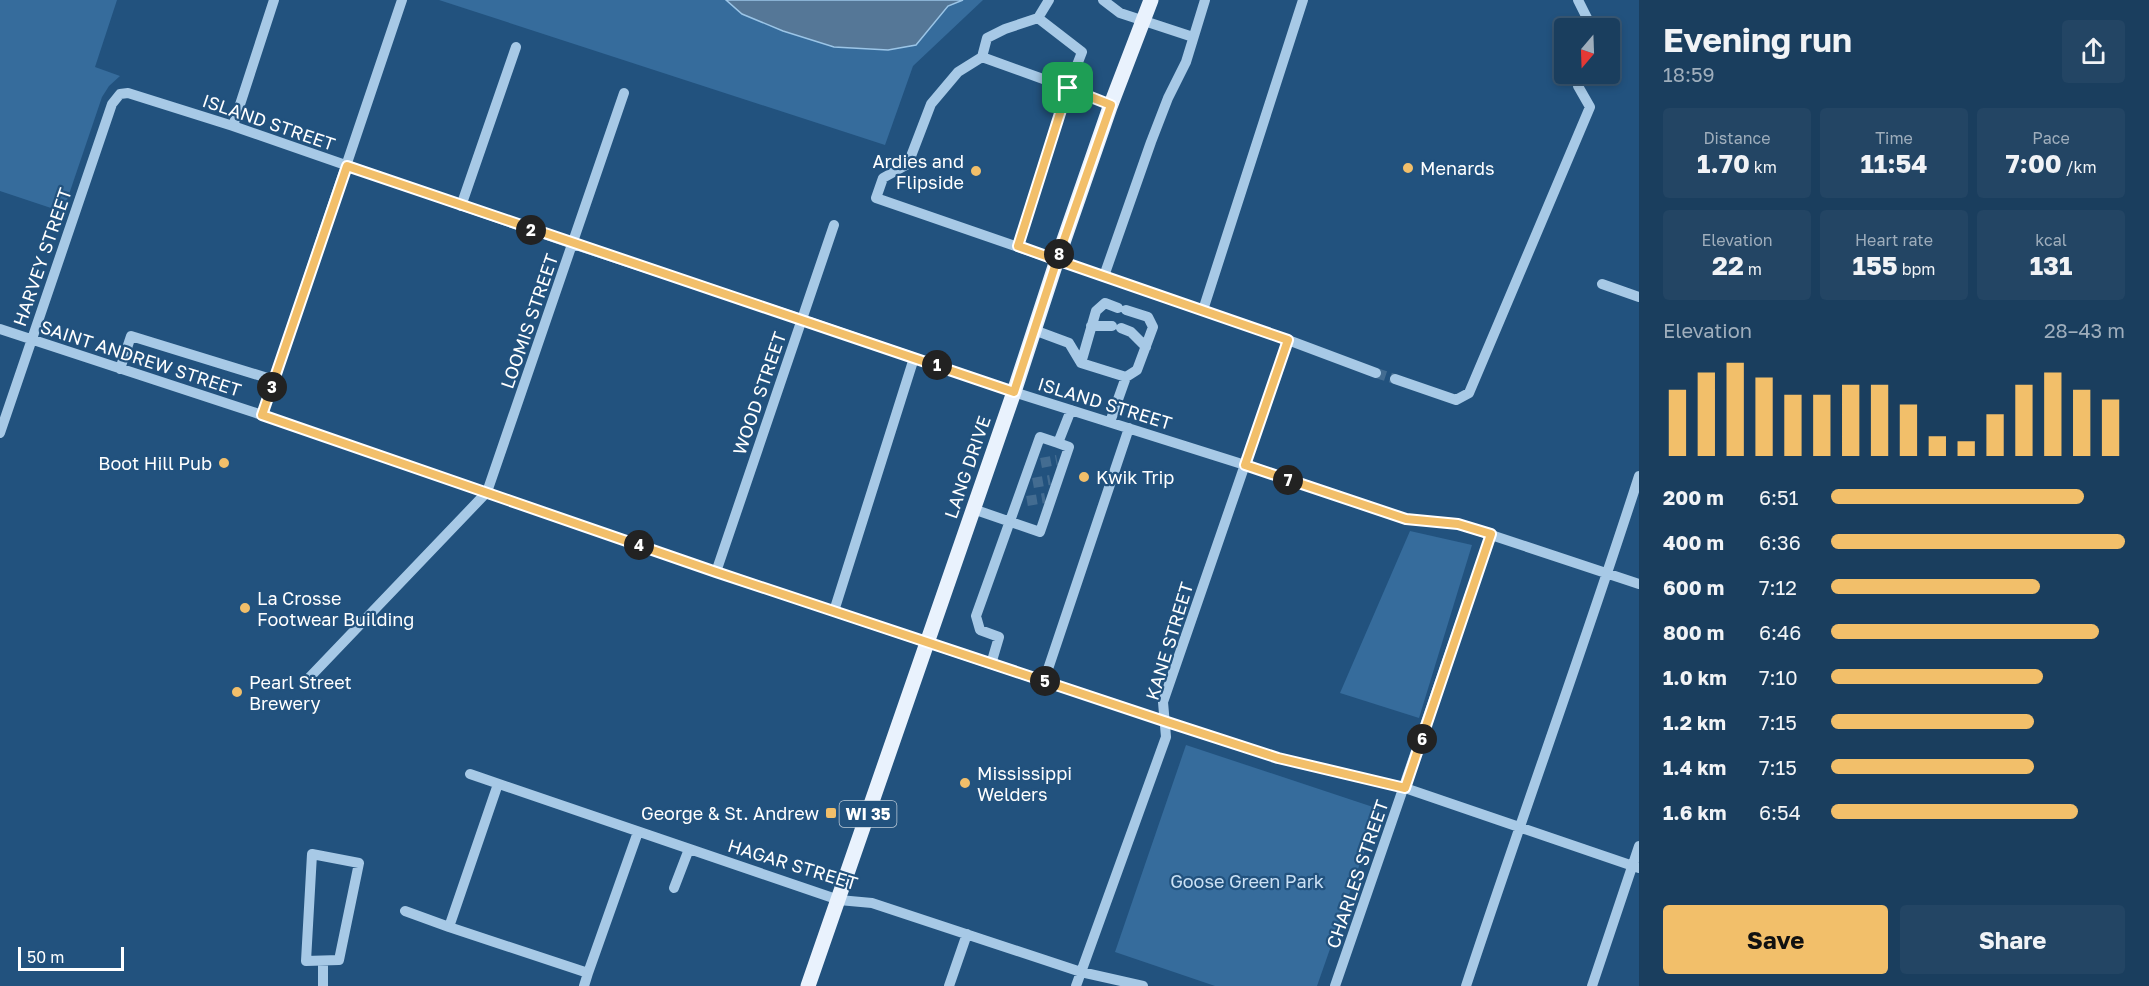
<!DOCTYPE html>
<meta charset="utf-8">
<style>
:root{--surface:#1a3e5e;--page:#234564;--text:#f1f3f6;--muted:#9faebc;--line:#385773;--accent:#f2bf6a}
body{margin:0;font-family:"Golos Text",sans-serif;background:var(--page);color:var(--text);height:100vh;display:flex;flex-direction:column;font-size:22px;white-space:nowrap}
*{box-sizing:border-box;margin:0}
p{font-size:20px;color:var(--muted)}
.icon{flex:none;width:33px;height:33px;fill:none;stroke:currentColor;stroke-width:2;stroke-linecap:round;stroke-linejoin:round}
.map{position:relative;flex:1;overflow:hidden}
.sheet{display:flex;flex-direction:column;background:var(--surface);width:510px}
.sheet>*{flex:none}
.needle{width:39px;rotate:199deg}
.fabs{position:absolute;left:1554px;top:18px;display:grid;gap:12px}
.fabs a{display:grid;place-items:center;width:66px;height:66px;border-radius:6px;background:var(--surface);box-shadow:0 3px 9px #0003,0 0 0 2px var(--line);font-size:30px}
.scale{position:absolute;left:18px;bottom:15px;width:106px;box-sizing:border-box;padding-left:6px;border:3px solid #fff;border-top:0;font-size:16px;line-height:21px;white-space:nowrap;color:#fff;-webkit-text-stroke:4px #22527e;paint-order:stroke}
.pin{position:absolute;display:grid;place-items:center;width:51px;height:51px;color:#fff;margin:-26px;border-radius:12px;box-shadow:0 3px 9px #0006}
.km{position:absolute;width:30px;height:30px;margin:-15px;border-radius:50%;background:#222;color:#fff;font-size:16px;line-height:30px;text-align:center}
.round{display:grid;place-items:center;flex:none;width:63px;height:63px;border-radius:6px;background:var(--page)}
.summary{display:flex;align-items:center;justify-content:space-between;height:102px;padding:0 24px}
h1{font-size:33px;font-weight:700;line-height:45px}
.metrics{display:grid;grid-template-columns:repeat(3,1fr);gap:9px;height:102px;padding:6px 24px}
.metrics div{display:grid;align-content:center;border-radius:6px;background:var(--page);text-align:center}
.metrics b{font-size:26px;font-weight:700}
.metrics small{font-size:16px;font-weight:400}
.metrics p{font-size:16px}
.chart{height:168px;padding:12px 24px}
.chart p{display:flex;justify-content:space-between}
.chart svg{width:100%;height:108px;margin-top:6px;stroke:var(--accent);stroke-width:6}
.button{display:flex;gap:12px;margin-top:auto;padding:12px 24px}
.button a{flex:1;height:69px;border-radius:6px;background:var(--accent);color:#111;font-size:24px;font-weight:700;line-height:69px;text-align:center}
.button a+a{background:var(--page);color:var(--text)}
ul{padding:0 24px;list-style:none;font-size:20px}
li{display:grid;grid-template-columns:96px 72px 1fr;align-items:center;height:45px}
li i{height:15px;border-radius:8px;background:var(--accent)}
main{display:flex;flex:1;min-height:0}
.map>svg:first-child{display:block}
.green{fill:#366c9c}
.water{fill:#557797;stroke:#9bc5e7;stroke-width:1.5}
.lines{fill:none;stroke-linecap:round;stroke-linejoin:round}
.minor-tunnel{stroke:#436c91;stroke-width:10;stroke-dasharray:10 5;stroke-linecap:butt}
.minor{stroke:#a7c9e6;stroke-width:10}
.major{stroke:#e9f2fd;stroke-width:15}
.route-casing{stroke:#fff;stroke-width:12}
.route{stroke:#f2bf6a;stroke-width:8}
.poi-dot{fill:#f2bf6a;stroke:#22527e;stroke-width:2}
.labels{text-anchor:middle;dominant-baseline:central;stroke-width:4.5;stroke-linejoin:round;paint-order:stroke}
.shield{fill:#22527e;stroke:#bdcbd8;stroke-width:1.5}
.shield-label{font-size:16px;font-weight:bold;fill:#fff}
.street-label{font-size:18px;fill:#fff;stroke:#22527e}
.poi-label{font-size:18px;fill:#fff;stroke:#22527e;text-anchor:start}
.park-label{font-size:18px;fill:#cbe1f5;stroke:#22527e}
</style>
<main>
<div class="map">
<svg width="1639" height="986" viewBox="0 0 1639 986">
<rect width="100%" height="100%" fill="#22527e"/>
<path class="green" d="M0,0h117l-22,67 25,9 -11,10 -7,11 -39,115 -63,-21z
M439,0h544l-70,66 -28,79z
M1410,531l62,14 -53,173 -79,-25z
M1186,745l193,64 -62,177h-102l-100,-34z"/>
<path class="water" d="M726,0h237l-15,6 -32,39 -28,5 -54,-3 -51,-16 -41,-17z"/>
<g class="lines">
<path class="minor-tunnel" d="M1376,373l19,6
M1041,463l16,-3
M1033,483l17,-3
M1027,501l18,-3"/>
<path class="minor" d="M1049,0l-11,18 44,34 -14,36 -86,-31 -24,15 -27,32 -23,60 -25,14 -7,20 412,142 88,33
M1103,0l17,13 73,24
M1578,0l14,28
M982,57l5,-19 18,-9 33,-11
M233,126l41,-126
M461,206l55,-159
M1018,246l50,-158 43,17
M1104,276l47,-134 17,-44 18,-36 19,-62
M1602,284l37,13
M1203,310l100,-310
M1091,326h21
M1121,328l10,4 15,15
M0,329l262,86 454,157 275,92 287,94 127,30 234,80
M1034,330l35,13 12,20 45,14 -16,45
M1081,363l15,-52 9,-8 13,5
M120,369l11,-33 143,44
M1126,377l11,-7 16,-43 -5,-10 -22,-7
M1395,379l61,21 13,-7 121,-286 -12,-21 2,-12
M262,415l140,-415
M0,433l112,-329 8,-10 8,-1 105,33 340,118 228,75 213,73 231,73 161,54 52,5 181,60
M973,509l67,23 29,-85 -11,-4
M716,572l118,-347
M834,611l80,-253
M991,664l8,-27 -19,-7 -4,-14 64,-179 18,6 13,-33
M308,679l179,-187 137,-399
M1044,681l85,-253
M470,774l369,126 33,3 209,69 62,14
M312,854l47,9 -20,97 -33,1z
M674,888l15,-39
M405,911l44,16 49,-143
M449,927l139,46 -4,13
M588,973l50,-141
M323,986v-25
M949,986l18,-52
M1076,986l90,-249 -3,-35 125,-362
M1335,986l156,-452
M1466,986c56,-170 118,-339 173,-510
M1592,986l47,-140"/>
<path class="major" d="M808,986l206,-594 43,-132 53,-153 41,-107"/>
</g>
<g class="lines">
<defs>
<path id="route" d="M1068,88l-50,158 39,14 -43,132 -667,-226 -85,249 454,157 448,149 114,37 127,30 86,-254 -33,-10 -52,-5 -161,-54 43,-125 -231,-80 54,-155 -43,-17"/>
</defs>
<use href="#route" class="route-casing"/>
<use href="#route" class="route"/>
</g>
<g class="poi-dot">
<circle cx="1408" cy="168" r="6"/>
<circle cx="976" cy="171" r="6"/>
<circle cx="224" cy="463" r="6"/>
<circle cx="1084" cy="477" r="6"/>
<circle cx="245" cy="608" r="6"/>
<circle cx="237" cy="692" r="6"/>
<circle cx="965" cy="783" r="6"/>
<rect x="825" y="807" width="12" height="12" rx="3"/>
</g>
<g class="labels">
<rect class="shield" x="839.5" y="801" width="57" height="26" rx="4.5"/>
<g class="shield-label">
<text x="868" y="814">WI 35</text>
</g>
<g class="street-label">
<text transform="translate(269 122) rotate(19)">ISLAND STREET</text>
<text transform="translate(42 257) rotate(-71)">HARVEY STREET</text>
<text transform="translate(529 321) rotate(-71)">LOOMIS STREET</text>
<text transform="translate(141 358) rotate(18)">SAINT ANDREW STREET</text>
<text transform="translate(759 393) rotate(-71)">WOOD STREET</text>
<text transform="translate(1105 403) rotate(17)">ISLAND STREET</text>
<text transform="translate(967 467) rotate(-71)">LANG DRIVE</text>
<text transform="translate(1169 641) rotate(-73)">KANE STREET</text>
<text transform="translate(793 864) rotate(17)">HAGAR STREET</text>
<text transform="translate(1357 874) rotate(-71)">CHARLES STREET</text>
</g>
<g class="poi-label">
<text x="964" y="161" text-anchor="end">Ardies and<tspan x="964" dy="21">Flipside</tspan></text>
<text x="1420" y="168">Menards</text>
<text x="212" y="463" text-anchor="end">Boot Hill Pub</text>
<text x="1096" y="477">Kwik Trip</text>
<text x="257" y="598">La Crosse<tspan x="257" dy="21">Footwear Building</tspan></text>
<text x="249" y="682">Pearl Street<tspan x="249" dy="21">Brewery</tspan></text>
<text x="977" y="773">Mississippi<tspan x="977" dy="21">Welders</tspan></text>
<text x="819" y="813" text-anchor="end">George &amp; St. Andrew</text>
</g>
<g class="park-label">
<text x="1247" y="881">Goose Green Park</text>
</g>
</g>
</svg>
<div class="fabs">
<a><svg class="needle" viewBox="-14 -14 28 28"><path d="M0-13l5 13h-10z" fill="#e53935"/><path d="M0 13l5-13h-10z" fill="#9faebc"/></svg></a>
</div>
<div class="scale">50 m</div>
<div class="pin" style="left:1068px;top:88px;background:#1e9e55"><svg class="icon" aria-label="arrive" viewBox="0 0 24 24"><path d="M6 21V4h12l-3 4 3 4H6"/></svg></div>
<b class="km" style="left:937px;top:365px">1</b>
<b class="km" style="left:531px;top:230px">2</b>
<b class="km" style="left:272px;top:387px">3</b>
<b class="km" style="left:639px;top:545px">4</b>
<b class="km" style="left:1045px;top:681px">5</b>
<b class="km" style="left:1422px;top:739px">6</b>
<b class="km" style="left:1288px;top:480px">7</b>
<b class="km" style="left:1059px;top:254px">8</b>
</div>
<section class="sheet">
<div class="summary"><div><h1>Evening run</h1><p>18:59</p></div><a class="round"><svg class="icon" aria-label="share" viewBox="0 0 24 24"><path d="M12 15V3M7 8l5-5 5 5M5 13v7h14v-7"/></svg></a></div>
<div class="metrics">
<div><p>Distance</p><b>1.70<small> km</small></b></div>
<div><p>Time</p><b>11:54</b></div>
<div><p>Pace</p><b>7:00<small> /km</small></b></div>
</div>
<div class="metrics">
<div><p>Elevation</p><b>22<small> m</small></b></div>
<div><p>Heart rate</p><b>155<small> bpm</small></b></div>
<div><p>kcal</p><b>131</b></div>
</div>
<div class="chart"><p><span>Elevation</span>28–43 m</p>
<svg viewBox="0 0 160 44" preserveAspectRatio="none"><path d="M5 44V17M15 44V10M25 44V6M35 44V12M45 44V19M55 44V19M65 44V15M75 44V15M85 44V23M95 44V36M105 44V38M115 44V27M125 44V15M135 44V10M145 44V17M155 44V21"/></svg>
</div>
<ul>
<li><b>200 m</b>6:51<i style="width:86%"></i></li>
<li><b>400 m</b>6:36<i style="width:100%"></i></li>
<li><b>600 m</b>7:12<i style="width:71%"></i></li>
<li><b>800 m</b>6:46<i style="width:91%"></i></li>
<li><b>1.0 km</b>7:10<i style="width:72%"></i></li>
<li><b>1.2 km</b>7:15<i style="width:69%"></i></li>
<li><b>1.4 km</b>7:15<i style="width:69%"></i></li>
<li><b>1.6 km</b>6:54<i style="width:84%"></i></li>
</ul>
<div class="button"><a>Save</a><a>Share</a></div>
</section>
</main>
